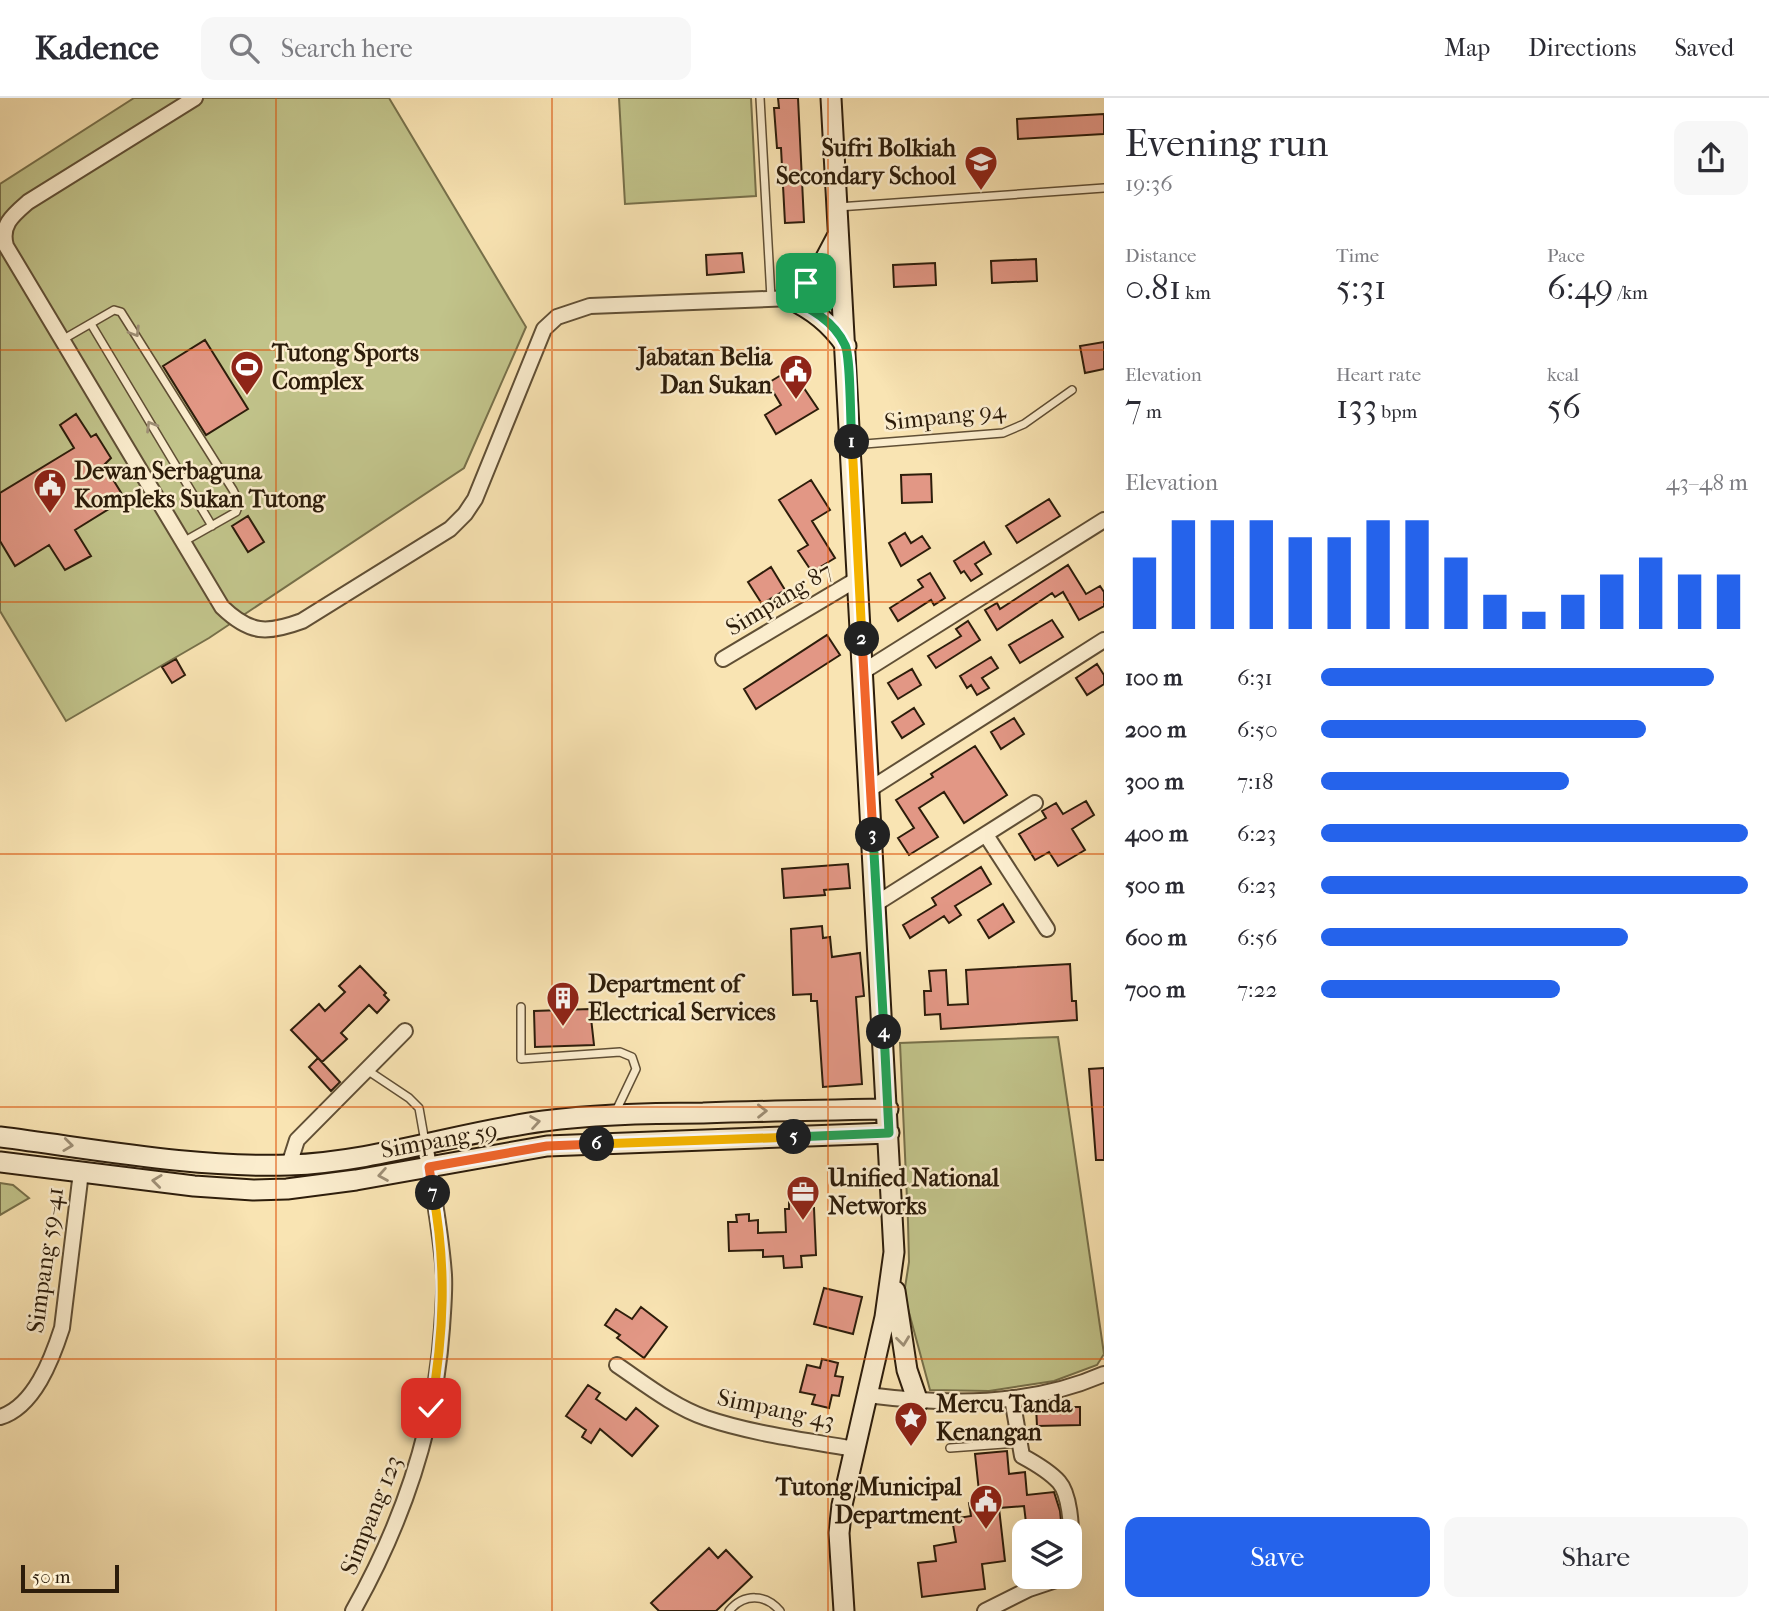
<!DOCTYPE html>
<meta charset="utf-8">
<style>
:root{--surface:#fff;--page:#f7f7f7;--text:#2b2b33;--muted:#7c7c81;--line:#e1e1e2;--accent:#2563eb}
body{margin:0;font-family:"IM FELL French Canon",serif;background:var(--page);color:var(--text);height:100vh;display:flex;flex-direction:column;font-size:26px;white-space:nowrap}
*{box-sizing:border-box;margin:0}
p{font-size:23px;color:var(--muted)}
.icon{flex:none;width:38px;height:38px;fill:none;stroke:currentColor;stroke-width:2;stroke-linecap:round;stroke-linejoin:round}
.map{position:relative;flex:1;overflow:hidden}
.panel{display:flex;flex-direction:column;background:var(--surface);width:665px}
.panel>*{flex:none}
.tools{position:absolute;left:1012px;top:1421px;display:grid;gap:14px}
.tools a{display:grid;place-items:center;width:70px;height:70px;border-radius:14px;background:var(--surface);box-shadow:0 7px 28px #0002;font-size:35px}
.scale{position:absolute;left:21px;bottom:18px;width:98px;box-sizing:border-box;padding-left:7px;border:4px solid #2d1d0b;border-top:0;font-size:19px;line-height:24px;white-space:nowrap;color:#2d1d0b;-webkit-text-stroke:5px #fbedce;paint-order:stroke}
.pin{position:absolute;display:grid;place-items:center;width:60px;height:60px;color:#fff;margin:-30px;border-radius:14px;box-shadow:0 4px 10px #0006}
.km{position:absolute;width:35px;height:35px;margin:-18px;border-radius:50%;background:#222;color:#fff;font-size:19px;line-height:35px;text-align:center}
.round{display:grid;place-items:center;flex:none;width:74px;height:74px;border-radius:14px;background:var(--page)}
.headline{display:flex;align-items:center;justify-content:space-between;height:119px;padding:0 21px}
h1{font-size:38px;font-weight:600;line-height:52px}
.metrics{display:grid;grid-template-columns:repeat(3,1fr);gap:10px;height:119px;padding:7px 21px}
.metrics div{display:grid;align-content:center}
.metrics b{font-size:35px;font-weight:600}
.metrics small{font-size:19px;font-weight:400}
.metrics p{font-size:19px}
.chart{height:196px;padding:14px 21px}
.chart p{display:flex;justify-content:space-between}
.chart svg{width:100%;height:126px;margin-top:7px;stroke:var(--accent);stroke-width:6}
.primary-button{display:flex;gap:14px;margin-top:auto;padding:14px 21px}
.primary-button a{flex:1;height:80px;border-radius:14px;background:var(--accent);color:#fff;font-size:28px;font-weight:600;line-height:80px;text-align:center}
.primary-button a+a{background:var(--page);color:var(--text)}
ul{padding:0 21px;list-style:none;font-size:23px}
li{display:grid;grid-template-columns:112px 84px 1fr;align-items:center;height:52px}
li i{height:18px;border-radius:9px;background:var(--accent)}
header{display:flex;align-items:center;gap:42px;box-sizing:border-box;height:98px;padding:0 35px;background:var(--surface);border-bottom:2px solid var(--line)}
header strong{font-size:33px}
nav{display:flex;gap:38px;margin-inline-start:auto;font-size:24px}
.search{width:490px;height:63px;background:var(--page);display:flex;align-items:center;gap:18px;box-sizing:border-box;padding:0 24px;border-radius:14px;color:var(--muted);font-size:26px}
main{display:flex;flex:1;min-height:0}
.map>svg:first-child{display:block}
.green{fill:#c1c38a;stroke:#77704a;stroke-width:2}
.building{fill:#e29785;stroke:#2d1d0b;stroke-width:2}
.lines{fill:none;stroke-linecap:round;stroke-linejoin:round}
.lane-casing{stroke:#604f35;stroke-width:10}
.street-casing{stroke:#604f35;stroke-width:18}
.secondary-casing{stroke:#2d1d0b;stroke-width:23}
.lane{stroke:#fbedce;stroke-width:7}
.street{stroke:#fbedce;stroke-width:14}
.secondary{stroke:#fbedce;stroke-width:19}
.oneway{stroke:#9e8f76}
.split-1-casing{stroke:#fff;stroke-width:14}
.split-2-casing{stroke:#fff;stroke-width:14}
.split-3-casing{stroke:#fff;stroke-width:14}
.split-4-casing{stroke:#fff;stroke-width:14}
.split-5-casing{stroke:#fff;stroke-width:14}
.split-6-casing{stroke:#fff;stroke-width:14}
.split-7-casing{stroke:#fff;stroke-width:14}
.split-8-casing{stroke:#fff;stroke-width:14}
.split-1{stroke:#22a559;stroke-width:9}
.split-2{stroke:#f5b400;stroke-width:9}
.split-3{stroke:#f0652b;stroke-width:9}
.split-4{stroke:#22a559;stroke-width:9}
.split-5{stroke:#22a559;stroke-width:9}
.split-6{stroke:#f5b400;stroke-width:9}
.split-7{stroke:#f0652b;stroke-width:9}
.split-8{stroke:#f5b400;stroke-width:9}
.grid{fill:none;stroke:#df560c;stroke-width:2;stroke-opacity:0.55}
.labels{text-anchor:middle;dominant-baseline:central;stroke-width:5;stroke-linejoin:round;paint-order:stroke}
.poi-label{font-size:24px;font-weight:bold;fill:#2d1d0b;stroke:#fbedce;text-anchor:start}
.street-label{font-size:24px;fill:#2d1d0b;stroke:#fbedce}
</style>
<header>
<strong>Kadence</strong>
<div class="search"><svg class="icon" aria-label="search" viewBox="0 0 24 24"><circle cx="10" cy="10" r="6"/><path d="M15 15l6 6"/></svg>Search here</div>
<nav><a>Map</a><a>Directions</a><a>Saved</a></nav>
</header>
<main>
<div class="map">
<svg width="1104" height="1513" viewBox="0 0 1104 1513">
<rect width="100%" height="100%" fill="#f9e4b3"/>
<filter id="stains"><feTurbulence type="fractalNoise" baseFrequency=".00286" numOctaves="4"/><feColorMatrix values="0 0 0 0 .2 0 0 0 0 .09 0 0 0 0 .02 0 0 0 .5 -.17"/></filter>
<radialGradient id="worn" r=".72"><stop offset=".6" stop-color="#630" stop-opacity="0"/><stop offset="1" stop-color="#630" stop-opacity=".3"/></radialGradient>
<path class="green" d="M134,0h255l137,229 -62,141 -255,170 -143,83 -66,-110v-427z
M619,0h132l5,98 -131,8z
M1058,939l46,317 -7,11 -43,16 -65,10 -59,-1 -26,-96 5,-32 -1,-40 -8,-179z
M0,1085l13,2 16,13 -29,17z"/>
<path class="building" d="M778,0h20l6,124 -19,1 -4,-75h-4l-3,-40h5z
M1104,16v20l-86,5 -1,-20z
M742,155l2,19 -37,3 -1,-20z
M1036,161l1,22 -45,2 -1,-22z
M935,165l1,22 -42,2 -1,-22z
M205,242l43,69 -42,26 -43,-69z
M1104,244v27l-19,4 -5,-27z
M791,271l27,40 -42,25 -11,-19 16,-10 -13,-22z
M76,316l15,23 5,-3 15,24 -7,7 21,34 -50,31 16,26 -26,14 -16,-25 -34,21 -15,-25v-48l74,-45 -14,-23z
M931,376l1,28 -30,1 -1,-28z
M811,382l19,30 -18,11 23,37 -23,14 -14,-21 10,-6 -29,-45z
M1049,401l11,17 -43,27 -11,-17z
M248,418l16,26 -16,10 -16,-26z
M905,435l6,10 11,-7 8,12 -29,18 -12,-23z
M984,444l7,12 -16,10 7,10 -11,7 -7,-10 -3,2 -7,-12z
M1068,467l18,29 14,-8 4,6v14l-25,14 -16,-28 -8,5 -3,-4 -55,37 -12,-20 12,-7 3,6z
M771,469l14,23 -23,14 -14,-22z
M930,475l15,25 -11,7 -3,-5 -33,21 -8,-13 33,-21 -5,-7z
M1052,522l11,17 -43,26 -11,-18z
M968,523l12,19 -44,28 -8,-12 33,-20 -5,-7z
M827,537l13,20 -84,54 -12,-20z
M991,559l7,11 -16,10 7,10 -12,7 -6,-10 -4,3 -7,-12z
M176,561l9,16 -13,8 -10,-16z
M1097,566l7,11v9l-17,11 -11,-17z
M912,571l9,16 -23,14 -10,-16z
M914,610l10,16 -22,14 -10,-16z
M1014,620l10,16 -23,15 -10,-17z
M975,648l32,49 -43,28 -20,-31 -25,16 19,29 -29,18 -11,-17 16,-10 -18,-28 37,-23 -2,-3z
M1086,703l8,14 -22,14 13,21 -27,16 -9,-14 -14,8 -16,-26 27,-16 -4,-7 14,-8 7,11z
M848,766l2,24 -26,2 1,5 -41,3 -2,-29z
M981,769l10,17 -36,22 6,9 -12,8 -5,-7 -34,22 -7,-13 33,-20 -4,-7z
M1003,806l11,18 -25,16 -11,-18z
M822,828l1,12 7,-1 2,20 28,-4 4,43 -8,1 6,87 -39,3 -6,-86h-6v-7l-18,1 -2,-66z
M1070,866l2,37h4l1,19 -136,9 -1,-15 -15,1 -1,-24h7l-2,-20 17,-1 2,35 20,-1 -2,-34z
M360,868l26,27 -2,2 5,5 -12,13 -8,-8 -28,28 6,6 -25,23 -31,-32 28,-26 6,7 20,-19 -6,-6z
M590,911l4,36 -59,2 -1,-36z
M318,960l22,24 -9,9 -22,-24z
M1104,970v92h-8l-7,-91z
M808,1091l1,19h5l2,47 -15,1 1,11 -18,1 -1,-12 -20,1v-7l-34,1 -1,-29h9l-1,-7 13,-1v7l9,-1v13l28,-1 -1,-23h4v-19z
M824,1190l38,9 -9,37 -39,-10z
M641,1209l26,20 -23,31 -27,-20 3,-3 -15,-10 11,-16 16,10z
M822,1261l16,4 -3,13 8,1 -4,19 -7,-1 -3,13 -17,-4 3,-9 -15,-3 7,-27 13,3z
M588,1287l12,8 -4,6 30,21 10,-12 22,18 -26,30 -32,-27 -9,14 -9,-6 4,-7 -20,-14z
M1051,1303h17v6h12v18l-43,1 -1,-20h11v-4z
M1007,1353l2,23 16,-2 2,23 27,-3 6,19 2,20h-35l-3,-25 -25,2 6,53 -23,3 3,25 -63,8 -4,-34 18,-2 -2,-15 22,-4 -4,-23 19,-3 -2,-13 11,-2 -5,-47z
M709,1450l9,10 8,-8 26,27 -36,34h-57l-8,-8z"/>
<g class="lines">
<defs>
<path id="lane" d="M760,0l11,200
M838,109l266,-19
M91,226l121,202
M62,242l52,-30 7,2 112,178c4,8 7,13 3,22l-53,30
M852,347l151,-12 21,-9 48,-34
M521,909v52l99,-7 12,5 4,12 -20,42
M367,972l42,28 10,10 6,34
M950,1350l68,-5
M729,1513c15,-18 37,-17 51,0"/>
<path id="street" d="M195,0l-167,104c-15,13 -28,23 -22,44l216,361c28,27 45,27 80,14l148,-92 15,-15 10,-15 69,-170 13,-12 33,-11 253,-10
M723,561l136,-81
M864,573l240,-151
M870,691l234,-149
M986,737l61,94
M877,805l158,-100
M289,1067l8,-25 108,-109
M617,1267c28,19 57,42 89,53 47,16 99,22 148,31
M867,1297c79,10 162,12 237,-21
M1012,1300l10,58c13,7 27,15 37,26 14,16 12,61 14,82l-4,9
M0,1319c34,-10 52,-58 62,-89l19,-156
M353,1513c49,-87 82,-183 89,-283 1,-17 3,-36 2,-53 -3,-45 -12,-88 -19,-132
M985,1513l44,-22 36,-12"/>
<path id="secondary" d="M831,0l63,1154 -9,65 -43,188 -3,28 5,78
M838,137l-18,34 -32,29c25,12 42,25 58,48
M0,1039c95,12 193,31 289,28 86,-3 170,-33 255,-44 53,-7 106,-8 159,-8 61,-2 123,-3 185,-4
M0,1064l194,24 59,4 34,-1 69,-9 191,-34 342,-13
M895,1193l12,79 11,32"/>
</defs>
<use href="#lane" class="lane-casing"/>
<use href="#street" class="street-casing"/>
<use href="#secondary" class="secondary-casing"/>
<use href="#lane" class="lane"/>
<use href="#street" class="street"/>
<use href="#secondary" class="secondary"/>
</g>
<defs><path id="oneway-chevron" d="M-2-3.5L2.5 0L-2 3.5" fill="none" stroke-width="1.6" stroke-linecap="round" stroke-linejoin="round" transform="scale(1.75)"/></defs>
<g class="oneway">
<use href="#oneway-chevron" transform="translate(135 234) rotate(58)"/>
<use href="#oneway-chevron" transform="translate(151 328) rotate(-121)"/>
<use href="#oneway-chevron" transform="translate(762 1013) rotate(-1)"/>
<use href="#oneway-chevron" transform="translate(535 1024) rotate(-9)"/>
<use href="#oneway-chevron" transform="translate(68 1047) rotate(7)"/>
<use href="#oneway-chevron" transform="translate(383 1077) rotate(170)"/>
<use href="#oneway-chevron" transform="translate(157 1083) rotate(-173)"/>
<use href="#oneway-chevron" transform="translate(903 1243) rotate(83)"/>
</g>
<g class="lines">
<defs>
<path id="split-1" d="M806,185l-18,15c22,10 46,23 57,47 6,12 5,79 7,97"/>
<path id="split-2" d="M852,344l10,197"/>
<path id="split-3" d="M862,541l11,196"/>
<path id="split-4" d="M873,737l11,197"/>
<path id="split-5" d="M794,1039l95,-4 -5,-101"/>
<path id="split-6" d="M597,1046l197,-7"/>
<path id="split-7" d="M433,1095l-4,-26 118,-21 50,-2"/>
<path id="split-8" d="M431,1310c13,-74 16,-141 2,-215"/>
</defs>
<use href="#split-1" class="split-1-casing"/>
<use href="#split-2" class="split-2-casing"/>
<use href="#split-3" class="split-3-casing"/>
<use href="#split-4" class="split-4-casing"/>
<use href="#split-5" class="split-5-casing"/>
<use href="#split-6" class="split-6-casing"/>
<use href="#split-7" class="split-7-casing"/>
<use href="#split-8" class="split-8-casing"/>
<use href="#split-1" class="split-1"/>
<use href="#split-2" class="split-2"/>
<use href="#split-3" class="split-3"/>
<use href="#split-4" class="split-4"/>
<use href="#split-5" class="split-5"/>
<use href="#split-6" class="split-6"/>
<use href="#split-7" class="split-7"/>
<use href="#split-8" class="split-8"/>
</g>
<path class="grid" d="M276,0v1513M552,0v1513M828,0v1513M0,252h1104M0,504h1104M0,756h1104M0,1009h1104M0,1261h1104"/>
<defs>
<symbol id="school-pin" viewBox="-11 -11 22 30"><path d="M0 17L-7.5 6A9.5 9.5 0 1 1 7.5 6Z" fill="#8f2418" stroke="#fbedce"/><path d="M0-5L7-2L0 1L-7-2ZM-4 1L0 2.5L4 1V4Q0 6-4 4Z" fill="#fff"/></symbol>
<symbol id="stadium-pin" viewBox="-11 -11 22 30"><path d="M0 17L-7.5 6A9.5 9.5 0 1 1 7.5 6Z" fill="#8f2418" stroke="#fbedce"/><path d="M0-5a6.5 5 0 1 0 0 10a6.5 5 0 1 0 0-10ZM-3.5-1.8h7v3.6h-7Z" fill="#fff"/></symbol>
<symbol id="civic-pin" viewBox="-11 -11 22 30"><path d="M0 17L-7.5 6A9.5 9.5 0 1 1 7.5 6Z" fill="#8f2418" stroke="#fbedce"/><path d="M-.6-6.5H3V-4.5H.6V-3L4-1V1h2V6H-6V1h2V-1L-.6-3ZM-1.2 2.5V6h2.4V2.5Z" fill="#fff"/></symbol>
<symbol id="building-pin" viewBox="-11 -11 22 30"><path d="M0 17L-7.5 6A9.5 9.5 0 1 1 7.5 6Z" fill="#8f2418" stroke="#fbedce"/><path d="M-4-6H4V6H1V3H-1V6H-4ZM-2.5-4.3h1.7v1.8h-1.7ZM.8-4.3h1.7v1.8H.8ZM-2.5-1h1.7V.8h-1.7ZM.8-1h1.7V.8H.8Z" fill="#fff"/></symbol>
<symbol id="office-pin" viewBox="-11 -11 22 30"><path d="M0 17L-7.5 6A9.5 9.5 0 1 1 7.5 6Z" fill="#8f2418" stroke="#fbedce"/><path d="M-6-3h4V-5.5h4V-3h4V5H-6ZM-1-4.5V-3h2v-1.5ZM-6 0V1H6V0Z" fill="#fff"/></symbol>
<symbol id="sight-pin" viewBox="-11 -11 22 30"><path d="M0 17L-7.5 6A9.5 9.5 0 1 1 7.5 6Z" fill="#8f2418" stroke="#fbedce"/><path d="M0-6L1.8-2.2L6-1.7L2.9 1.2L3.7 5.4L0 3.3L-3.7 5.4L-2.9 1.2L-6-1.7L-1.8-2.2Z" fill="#fff"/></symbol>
</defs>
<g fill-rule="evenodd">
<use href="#school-pin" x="962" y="45" width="38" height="52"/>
<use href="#stadium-pin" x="228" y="250" width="38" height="52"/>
<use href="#civic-pin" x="777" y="254" width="38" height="52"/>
<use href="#civic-pin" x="31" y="368" width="38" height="52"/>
<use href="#building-pin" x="544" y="881" width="38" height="52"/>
<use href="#office-pin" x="784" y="1075" width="38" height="52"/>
<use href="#sight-pin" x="892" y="1301" width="38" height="52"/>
<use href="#civic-pin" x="967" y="1384" width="38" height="52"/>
</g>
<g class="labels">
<g class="poi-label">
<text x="956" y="50" text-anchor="end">Sufri Bolkiah<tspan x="956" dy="28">Secondary School</tspan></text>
<text x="272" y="255">Tutong Sports<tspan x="272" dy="28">Complex</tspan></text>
<text x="772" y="259" text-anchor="end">Jabatan Belia<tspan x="772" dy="28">Dan Sukan</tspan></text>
<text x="74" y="373">Dewan Serbaguna<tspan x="74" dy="28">Kompleks Sukan Tutong</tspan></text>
<text x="588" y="886">Department of<tspan x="588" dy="28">Electrical Services</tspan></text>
<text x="828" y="1080">Unified National<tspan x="828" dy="28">Networks</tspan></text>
<text x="936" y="1306">Mercu Tanda<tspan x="936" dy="28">Kenangan</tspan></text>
<text x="962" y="1389" text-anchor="end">Tutong Municipal<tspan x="962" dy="28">Department</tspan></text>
</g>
<g class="street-label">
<text transform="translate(945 318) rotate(-6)">Simpang 94</text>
<text transform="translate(779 501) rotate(-31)">Simpang 87</text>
<text transform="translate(439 1042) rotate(-10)">Simpang 59</text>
<text transform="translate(45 1162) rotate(-82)">Simpang 59-41</text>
<text transform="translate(776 1311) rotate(12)">Simpang 43</text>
<text transform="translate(371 1417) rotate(-68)">Simpang 123</text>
</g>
</g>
<rect width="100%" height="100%" filter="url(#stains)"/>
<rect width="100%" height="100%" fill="url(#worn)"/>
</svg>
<div class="tools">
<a><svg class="icon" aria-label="layers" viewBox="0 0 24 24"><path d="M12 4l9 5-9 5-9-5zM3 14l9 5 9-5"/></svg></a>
</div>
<div class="scale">50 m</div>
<div class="pin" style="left:806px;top:185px;background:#1e9e55"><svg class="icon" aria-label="arrive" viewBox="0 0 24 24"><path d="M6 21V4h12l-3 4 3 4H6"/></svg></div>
<div class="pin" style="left:431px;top:1310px;background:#d93025"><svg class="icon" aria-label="check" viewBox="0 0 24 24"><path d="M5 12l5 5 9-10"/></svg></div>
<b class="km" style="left:852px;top:344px">1</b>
<b class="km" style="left:862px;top:541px">2</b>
<b class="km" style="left:873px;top:737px">3</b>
<b class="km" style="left:884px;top:934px">4</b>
<b class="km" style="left:794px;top:1039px">5</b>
<b class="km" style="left:597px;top:1046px">6</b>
<b class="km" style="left:433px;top:1095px">7</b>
</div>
<section class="panel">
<div class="headline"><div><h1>Evening run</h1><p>19:36</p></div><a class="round"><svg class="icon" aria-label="share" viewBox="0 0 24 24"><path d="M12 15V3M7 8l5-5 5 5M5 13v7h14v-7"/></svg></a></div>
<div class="metrics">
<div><p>Distance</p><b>0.81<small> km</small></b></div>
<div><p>Time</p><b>5:31</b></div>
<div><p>Pace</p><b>6:49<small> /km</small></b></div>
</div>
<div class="metrics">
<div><p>Elevation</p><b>7<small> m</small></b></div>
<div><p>Heart rate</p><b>133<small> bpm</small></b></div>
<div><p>kcal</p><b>56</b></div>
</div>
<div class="chart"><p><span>Elevation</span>43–48 m</p>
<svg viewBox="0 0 160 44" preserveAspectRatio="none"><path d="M5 44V19M15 44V6M25 44V6M35 44V6M45 44V12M55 44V12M65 44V6M75 44V6M85 44V19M95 44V32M105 44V38M115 44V32M125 44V25M135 44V19M145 44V25M155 44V25"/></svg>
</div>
<ul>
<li><b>100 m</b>6:31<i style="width:92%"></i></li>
<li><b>200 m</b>6:50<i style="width:76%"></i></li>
<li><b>300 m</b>7:18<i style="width:58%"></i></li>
<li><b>400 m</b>6:23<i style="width:100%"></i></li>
<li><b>500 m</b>6:23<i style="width:100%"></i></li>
<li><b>600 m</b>6:56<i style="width:72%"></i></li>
<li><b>700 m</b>7:22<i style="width:56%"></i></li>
</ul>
<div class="primary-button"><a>Save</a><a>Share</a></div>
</section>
</main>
